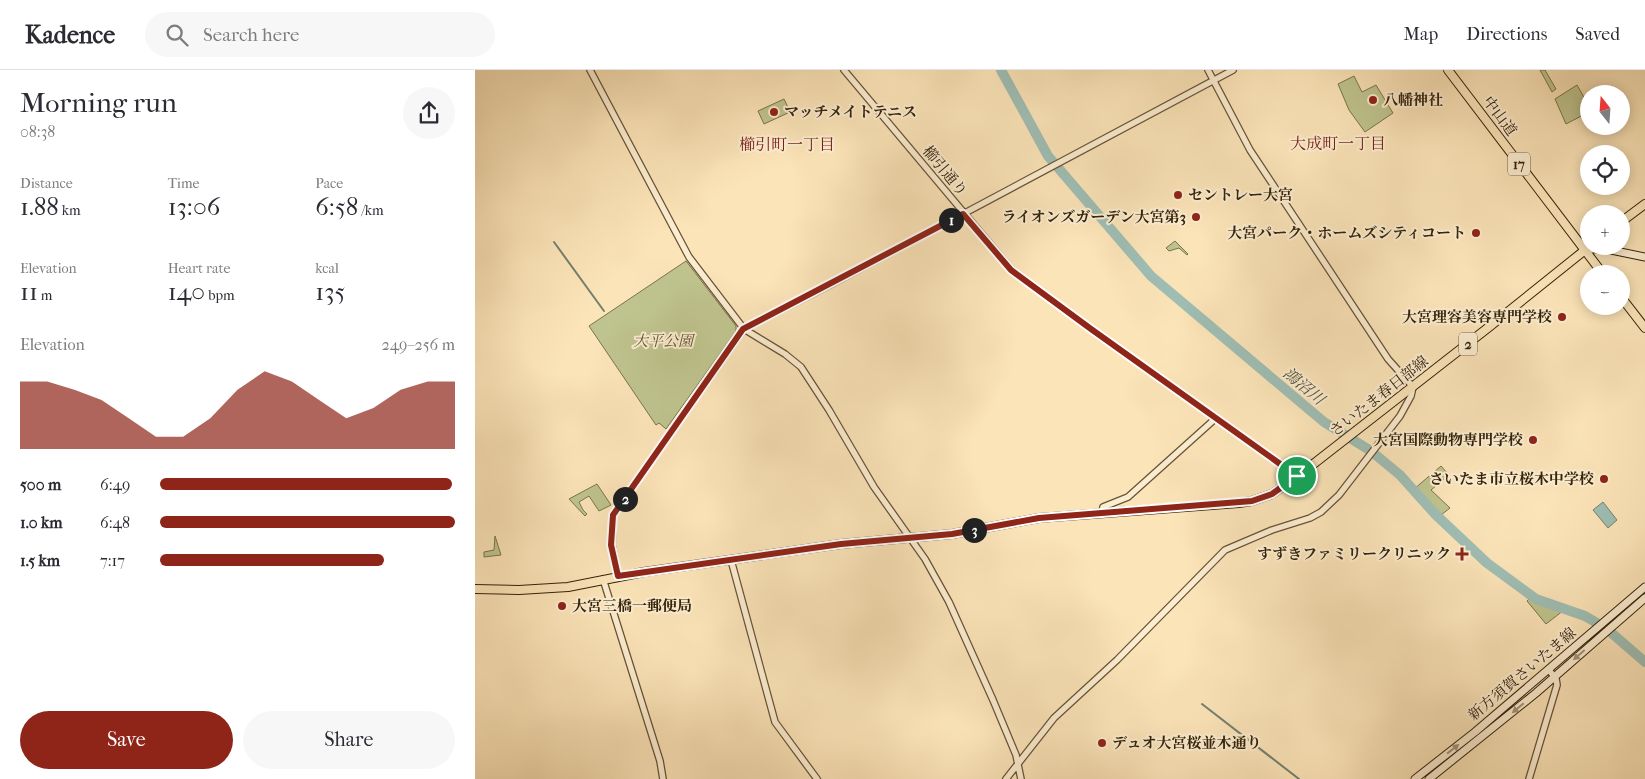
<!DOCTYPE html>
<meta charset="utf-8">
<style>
:root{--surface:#fff;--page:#f7f7f7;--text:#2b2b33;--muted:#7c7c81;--line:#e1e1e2;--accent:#8f2418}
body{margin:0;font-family:"IM FELL French Canon","Noto Serif JP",serif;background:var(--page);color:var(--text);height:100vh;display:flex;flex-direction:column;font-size:19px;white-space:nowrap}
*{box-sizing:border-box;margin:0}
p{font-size:16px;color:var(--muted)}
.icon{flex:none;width:28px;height:28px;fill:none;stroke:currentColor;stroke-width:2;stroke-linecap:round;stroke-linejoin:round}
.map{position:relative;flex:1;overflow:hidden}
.sheet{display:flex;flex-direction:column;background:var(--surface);width:475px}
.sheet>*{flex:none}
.needle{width:32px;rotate:343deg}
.buttons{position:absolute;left:1105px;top:15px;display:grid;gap:10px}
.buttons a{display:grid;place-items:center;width:50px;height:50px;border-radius:50%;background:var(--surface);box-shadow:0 2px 12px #0003;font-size:25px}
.pin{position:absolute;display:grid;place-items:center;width:42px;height:42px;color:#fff;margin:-21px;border:2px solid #fff;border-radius:50%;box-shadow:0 1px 5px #0007}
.km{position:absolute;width:25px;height:25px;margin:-12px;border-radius:50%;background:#222;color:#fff;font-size:14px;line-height:25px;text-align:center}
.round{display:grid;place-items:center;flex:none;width:52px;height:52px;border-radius:26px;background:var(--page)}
.summary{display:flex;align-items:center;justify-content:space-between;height:85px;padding:0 20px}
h1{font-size:28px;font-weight:600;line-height:38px}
.stats{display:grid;grid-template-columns:repeat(3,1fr);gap:8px;height:85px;padding:5px 20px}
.stats div{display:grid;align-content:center}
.stats b{font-size:25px;font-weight:600}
.stats small{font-size:14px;font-weight:400}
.stats p{font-size:14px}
.chart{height:140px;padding:10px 20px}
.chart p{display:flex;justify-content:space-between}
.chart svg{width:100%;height:90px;margin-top:5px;fill:var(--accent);opacity:.7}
.cta{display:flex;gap:10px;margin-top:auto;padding:10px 20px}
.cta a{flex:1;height:58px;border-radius:30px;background:var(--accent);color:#fff;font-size:20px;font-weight:600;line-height:58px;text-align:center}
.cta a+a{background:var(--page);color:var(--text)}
ul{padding:0 20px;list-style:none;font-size:16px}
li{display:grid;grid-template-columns:80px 60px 1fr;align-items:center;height:38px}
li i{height:12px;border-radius:6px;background:var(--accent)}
header{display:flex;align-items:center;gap:30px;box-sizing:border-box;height:70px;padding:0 25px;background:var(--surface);border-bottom:1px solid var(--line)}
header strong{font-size:24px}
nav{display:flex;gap:28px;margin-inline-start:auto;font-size:18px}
.search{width:350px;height:45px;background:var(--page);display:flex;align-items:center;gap:12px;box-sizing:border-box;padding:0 18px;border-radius:28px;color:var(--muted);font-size:19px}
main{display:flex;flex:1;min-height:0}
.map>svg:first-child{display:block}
.green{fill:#bfc48e;stroke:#7a744c}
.water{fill:#9fbeb4;stroke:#748070}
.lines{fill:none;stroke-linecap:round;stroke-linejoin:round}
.stream{stroke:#748070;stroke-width:2}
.river{stroke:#9fbeb4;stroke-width:10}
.tertiary-casing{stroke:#665335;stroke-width:8}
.secondary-casing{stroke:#342309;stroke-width:9}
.primary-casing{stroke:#342309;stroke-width:10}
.trunk-casing{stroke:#342309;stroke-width:10}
.tertiary{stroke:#fcedd1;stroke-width:5.5}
.secondary{stroke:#fcedd1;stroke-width:7}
.primary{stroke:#fbe4b8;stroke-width:8}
.trunk{stroke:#fbe4b8;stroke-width:8}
.oneway{fill:#a29277}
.route-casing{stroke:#fff;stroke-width:10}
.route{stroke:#8f2418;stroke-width:6}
.poi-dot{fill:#8f2418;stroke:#fcedd1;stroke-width:2}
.labels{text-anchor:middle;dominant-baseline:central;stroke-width:4;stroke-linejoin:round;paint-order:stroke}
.shield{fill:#fcedd1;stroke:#706045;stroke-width:1}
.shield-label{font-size:14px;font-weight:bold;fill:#342309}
.poi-label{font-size:15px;font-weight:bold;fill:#342309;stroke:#fcedd1;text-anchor:end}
.street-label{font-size:15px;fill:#342309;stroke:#fcedd1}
.park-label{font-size:15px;font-style:italic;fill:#5e5331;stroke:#fcedd1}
.neighbourhood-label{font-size:16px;fill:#7a1f14;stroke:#fcedd1}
.water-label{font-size:16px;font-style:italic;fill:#54523c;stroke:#fcedd1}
</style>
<header>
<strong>Kadence</strong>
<div class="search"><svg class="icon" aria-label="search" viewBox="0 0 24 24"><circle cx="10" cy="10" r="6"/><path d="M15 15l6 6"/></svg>Search here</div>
<nav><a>Map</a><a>Directions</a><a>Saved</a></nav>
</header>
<main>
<section class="sheet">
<div class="summary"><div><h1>Morning run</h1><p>08:38</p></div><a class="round"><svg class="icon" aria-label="share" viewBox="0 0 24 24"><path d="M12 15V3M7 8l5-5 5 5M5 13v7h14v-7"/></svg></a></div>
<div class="stats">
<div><p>Distance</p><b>1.88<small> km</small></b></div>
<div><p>Time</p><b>13:06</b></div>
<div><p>Pace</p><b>6:58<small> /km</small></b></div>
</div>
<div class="stats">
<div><p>Elevation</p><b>11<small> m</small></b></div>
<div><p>Heart rate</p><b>140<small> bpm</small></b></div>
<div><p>kcal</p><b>135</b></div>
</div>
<div class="chart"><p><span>Elevation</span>249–256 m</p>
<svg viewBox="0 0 160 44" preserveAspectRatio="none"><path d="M0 44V11L10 11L20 15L30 20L40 29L50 38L60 38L70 29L80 15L90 6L100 11L110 20L120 29L130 24L140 15L150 11L160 11V44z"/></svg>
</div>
<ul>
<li><b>500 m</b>6:49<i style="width:99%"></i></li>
<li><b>1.0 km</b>6:48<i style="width:100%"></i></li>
<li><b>1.5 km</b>7:17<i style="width:76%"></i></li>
</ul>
<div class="cta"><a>Save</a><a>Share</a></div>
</section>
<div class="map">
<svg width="1170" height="709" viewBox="0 0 1170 709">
<rect width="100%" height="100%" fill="#fbe4b8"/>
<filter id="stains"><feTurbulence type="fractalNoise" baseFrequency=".004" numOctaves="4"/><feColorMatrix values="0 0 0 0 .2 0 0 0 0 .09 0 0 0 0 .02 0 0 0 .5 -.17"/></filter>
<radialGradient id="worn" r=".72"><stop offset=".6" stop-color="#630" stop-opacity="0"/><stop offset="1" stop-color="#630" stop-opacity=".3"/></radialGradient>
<path class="green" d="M1065,0h5l11,19 -4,3z
M879,6l8,16 14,-7 17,28 -28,19 -16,-22 -11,-26z
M1102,15l12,21v6l-23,12 -11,-25z
M309,29l6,13 -26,12 -6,-13z
M700,171l13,13 -1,1 -8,-7 -10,3 -3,-3z
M211,191l50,65v5l-70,98 -7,-6 -3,2 -67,-99z
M966,396l8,9 -18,15 19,18 -9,7 -27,-26z
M122,414l14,21 -12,6 -10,-15 -10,6 4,8 4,4 -2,2 -16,-17z
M20,466l6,19 -17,2v-5l10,-2z
M1056,527l4,4 29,9 -18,14 -19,-23z"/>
<path class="water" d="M1128,432l14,18 -9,8 -15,-18z"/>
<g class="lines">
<path class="stream" d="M79,172l50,69
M727,634l97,75"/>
<path class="river" d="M526,0l47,86 103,120 173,146 47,29 29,24 35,39 52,49 49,36 49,17 22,13 38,33"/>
<defs>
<path id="tertiary" d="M115,0l99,187 55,72 41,25 16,13 28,43 45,77 51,72 24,43 44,98 23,55 5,24
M369,0l168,200 79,59 207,147
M627,443l1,-6 25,-10 88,-79
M256,490l44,162 42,57
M143,506l-6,-31 1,-30 131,-186 84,-43 405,-216
M128,509l57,182 3,18
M531,709l48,-61 63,-58 108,-110 47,-20 38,-12 11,-6 18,-17 61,-79 11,-20 2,-9 -25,-28 -138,-209 -42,-80
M1054,709l28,-94 -1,-6 -7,-9"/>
<path id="secondary" d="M1110,180l16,-2 44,9
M940,709l60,-47 170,-145
M954,709l107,-86 109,-95"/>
<path id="primary" d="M1146,152l24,-18
M0,519l44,1 49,-3 76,-15 197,-28 111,-10 87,-16 200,-15 13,-2 20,-7 26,-18 191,-149 101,-81"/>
<path id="trunk" d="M973,0l155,204
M1146,227l24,31"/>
</defs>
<use href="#tertiary" class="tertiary-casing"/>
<use href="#secondary" class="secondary-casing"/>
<use href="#primary" class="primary-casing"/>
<use href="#trunk" class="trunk-casing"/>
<use href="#tertiary" class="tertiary"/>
<use href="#secondary" class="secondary"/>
<use href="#primary" class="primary"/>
<use href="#trunk" class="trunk"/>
</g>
<defs><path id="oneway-solid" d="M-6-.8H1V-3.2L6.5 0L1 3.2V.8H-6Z" transform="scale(1.25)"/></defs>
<g class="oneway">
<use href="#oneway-solid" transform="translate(1104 585) rotate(139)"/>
<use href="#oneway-solid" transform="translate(1043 638) rotate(140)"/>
<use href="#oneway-solid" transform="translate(978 679) rotate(-38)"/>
</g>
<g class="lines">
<defs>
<path id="route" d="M488,144l48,56 80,59 206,147 -25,18 -20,7 -213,17 -87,16 -111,10 -223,32 -7,-31 2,-30 130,-186z"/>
</defs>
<use href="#route" class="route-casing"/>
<use href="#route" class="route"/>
</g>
<g class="poi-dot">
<circle cx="898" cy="30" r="5"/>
<circle cx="299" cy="42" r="5"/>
<circle cx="703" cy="125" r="5"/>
<circle cx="721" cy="147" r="5"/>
<circle cx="1001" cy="163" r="5"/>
<circle cx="1087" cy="247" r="5"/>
<circle cx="1058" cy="370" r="5"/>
<circle cx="1129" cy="409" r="5"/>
<path d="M984.5 476.5h5v5h5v5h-5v5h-5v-5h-5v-5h5z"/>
<circle cx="87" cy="536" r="5"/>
<circle cx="627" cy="673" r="5"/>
</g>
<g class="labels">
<g class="shield">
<rect x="1033" y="82.5" width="22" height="23" rx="4"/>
<rect x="984" y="262.5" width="18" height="23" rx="4"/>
</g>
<g class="shield-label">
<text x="1044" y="94">17</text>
<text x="993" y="274">2</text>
</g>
<g class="poi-label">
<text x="908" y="30" text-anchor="start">八幡神社</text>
<text x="309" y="42" text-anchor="start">マッチメイトテニス</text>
<text x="713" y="125" text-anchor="start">セントレー大宮</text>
<text x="711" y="147">ライオンズガーデン大宮第3</text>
<text x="991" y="163">大宮パーク・ホームズシティコート</text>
<text x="1077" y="247">大宮理容美容専門学校</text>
<text x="1048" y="370">大宮国際動物専門学校</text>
<text x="1119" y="409">さいたま市立桜木中学校</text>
<text x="976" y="484">すずきファミリークリニック</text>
<text x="97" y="536" text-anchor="start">大宮三橋一郵便局</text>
<text x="637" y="673" text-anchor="start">デュオ大宮桜並木通り</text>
</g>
<g class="street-label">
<text transform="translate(1025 46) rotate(53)">中山道</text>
<text transform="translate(470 101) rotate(50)">櫛引通り</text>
<text transform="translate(904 326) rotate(-38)">さいたま春日部線</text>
<text transform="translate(1047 604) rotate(-40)">新方須賀さいたま線</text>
</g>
<g class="park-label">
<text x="188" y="271">大平公園</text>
</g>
<g class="neighbourhood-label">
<text x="863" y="73">大成町一丁目</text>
<text x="312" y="74">櫛引町一丁目</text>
</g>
<g class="water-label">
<text transform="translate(829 316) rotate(40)">鴻沼川</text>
</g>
</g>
<rect width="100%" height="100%" filter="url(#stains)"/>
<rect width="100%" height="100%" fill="url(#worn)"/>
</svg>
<div class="buttons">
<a><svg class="needle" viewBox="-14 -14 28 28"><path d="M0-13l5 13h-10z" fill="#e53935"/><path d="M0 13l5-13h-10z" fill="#7c7c81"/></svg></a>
<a><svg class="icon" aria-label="locate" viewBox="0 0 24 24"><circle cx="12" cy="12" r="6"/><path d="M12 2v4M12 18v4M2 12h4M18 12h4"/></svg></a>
<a>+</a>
<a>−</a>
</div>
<div class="pin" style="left:822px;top:406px;background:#1e9e55"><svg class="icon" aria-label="arrive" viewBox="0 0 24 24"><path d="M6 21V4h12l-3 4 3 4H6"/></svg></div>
<b class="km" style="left:476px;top:150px">1</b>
<b class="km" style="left:150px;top:429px">2</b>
<b class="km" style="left:499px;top:460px">3</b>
</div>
</main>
